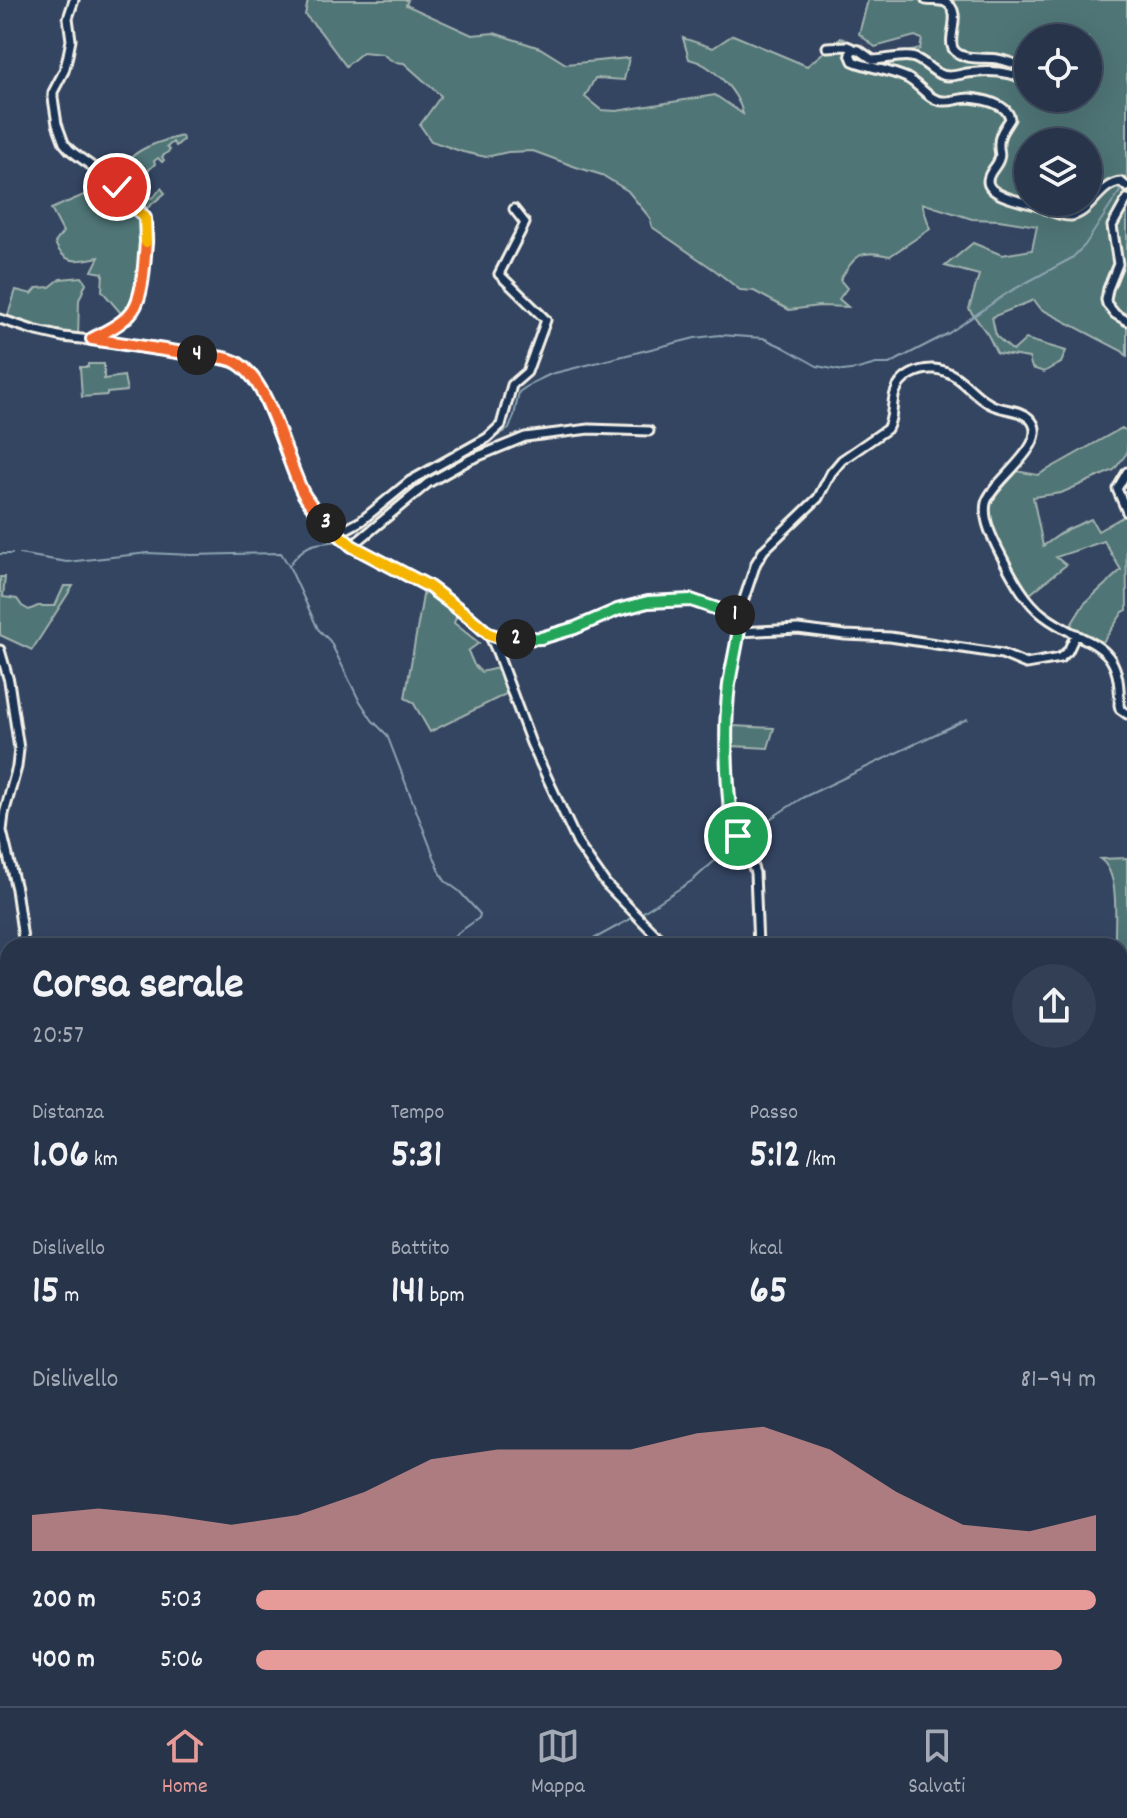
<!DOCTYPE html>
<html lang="it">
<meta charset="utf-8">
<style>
:root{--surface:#27344a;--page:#333f54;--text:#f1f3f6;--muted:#a4aab5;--line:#434f62;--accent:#e69b98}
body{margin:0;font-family:Dekko,sans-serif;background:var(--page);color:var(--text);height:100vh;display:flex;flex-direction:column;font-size:30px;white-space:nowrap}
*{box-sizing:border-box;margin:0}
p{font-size:26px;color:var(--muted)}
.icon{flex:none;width:44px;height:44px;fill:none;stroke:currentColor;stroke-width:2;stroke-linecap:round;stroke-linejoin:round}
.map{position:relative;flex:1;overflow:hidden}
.details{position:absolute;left:0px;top:938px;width:1128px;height:768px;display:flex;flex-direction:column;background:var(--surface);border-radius:24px 24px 0 0;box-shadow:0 8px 32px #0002,0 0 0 2px var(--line)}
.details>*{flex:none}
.fabs{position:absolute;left:1014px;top:24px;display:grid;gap:16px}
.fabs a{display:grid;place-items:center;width:88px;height:88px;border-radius:50%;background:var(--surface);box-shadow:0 8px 32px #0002,0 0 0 2px var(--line);font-size:40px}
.pin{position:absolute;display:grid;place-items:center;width:68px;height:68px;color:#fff;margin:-34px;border:4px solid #fff;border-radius:50%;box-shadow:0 2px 8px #0007}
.km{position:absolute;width:40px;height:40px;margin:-20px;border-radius:50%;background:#222;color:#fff;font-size:22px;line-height:40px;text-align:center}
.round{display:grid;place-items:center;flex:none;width:84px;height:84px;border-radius:42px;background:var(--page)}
.overview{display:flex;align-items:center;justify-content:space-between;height:136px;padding:0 32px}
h1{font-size:44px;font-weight:700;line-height:60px}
.figures{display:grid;grid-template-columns:repeat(3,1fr);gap:12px;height:136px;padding:8px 32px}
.figures div{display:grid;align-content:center}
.figures b{font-size:40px;font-weight:700}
.figures small{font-size:22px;font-weight:400}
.figures p{font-size:22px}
.chart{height:224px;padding:16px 32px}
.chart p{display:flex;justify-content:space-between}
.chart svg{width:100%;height:144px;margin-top:8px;fill:var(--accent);opacity:.7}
ul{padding:0 32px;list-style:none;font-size:26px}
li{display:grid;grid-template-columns:128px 96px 1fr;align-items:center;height:60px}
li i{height:20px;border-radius:10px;background:var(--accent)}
.tab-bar{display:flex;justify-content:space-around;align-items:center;height:112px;border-top:2px solid var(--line);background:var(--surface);font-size:22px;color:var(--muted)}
.tab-bar a{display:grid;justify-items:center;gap:4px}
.tab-bar .on{color:var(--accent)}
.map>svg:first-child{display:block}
.green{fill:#507576;stroke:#a2b3af;stroke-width:2;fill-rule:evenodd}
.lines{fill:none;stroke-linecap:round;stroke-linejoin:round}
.stream{stroke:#8ca4b1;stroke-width:2}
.pedestrian-casing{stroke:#f4f1e8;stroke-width:11}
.minor-casing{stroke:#f4f1e8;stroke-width:13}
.secondary-casing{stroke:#f4f1e8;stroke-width:16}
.pedestrian{stroke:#1d3557;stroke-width:5}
.minor{stroke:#1d3557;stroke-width:7}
.secondary{stroke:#1d3557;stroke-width:10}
.rail{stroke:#f4f1e8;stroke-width:2;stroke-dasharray:12 6;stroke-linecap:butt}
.split-1-casing{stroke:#fff;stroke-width:16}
.split-2-casing{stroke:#fff;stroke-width:16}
.split-3-casing{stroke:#fff;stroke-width:16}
.split-4-casing{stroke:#fff;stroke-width:16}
.split-5-casing{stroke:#fff;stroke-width:16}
.split-6-casing{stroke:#fff;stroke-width:16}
.split-1{stroke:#22a559;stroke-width:10}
.split-2{stroke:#22a559;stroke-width:10}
.split-3{stroke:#f5b400;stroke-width:10}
.split-4{stroke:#f0652b;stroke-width:10}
.split-5{stroke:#f0652b;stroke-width:10}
.split-6{stroke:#f5b400;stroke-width:10}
</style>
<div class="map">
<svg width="1127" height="1706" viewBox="0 0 1127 1706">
<rect width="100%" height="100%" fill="#344562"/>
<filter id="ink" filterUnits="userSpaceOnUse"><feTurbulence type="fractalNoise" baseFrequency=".0125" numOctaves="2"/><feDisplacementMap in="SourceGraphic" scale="16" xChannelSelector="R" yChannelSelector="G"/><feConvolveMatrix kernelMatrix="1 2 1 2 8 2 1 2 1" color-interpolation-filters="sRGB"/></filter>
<g filter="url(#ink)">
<path class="green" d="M308,0h100l-2,5 66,30 22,-2 46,15 26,16 63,-6 -5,22 -29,-2 -10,19 16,13 16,1 98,-16 28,19c-5,-23 -31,-50 -54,-55l-6,-21 30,10 20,-13 74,31 34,-28 17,7 16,12 26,-3 20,-5 2,-10 -7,-3 -40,11 -16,-13 9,-34h259v356l-5,-5 -81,-42 -7,-9 -42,17 4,19 17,15 13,-12 40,12 -5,12 -17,9 -12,-4 -3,-10 -32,-5 -9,-18 -19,-26 10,-34 -34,-9 28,-23 29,12 30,-5 5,-24 -38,-6 -27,-1 -50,-16 8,26 -40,27c-30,-7 -34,-2 -50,24l7,8 -8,11 9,8 -29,-1 -30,4 -35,-19 -14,-1 -24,-19 -64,-44 -2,-9 -22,-27 -26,-16 -26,-8 -43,-16 -25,1 -22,5 -23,-5 -32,-11 -11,-16 21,-29 -37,-33 -10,-1 -12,-8 -19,-2 -17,14 -27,-36 -14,-15zM1028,38h60v60h-60zM1028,142h60v60h-60z
M182,136l1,4 -7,6 -3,-4 -6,5 3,3 -8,7 2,3 -2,2 -4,-4 -4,3 1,3 -20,19 16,15 3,-1 7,-9 4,5 -19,16 -4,1 -22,-25c2,-6 2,-13 5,-19 8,-18 40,-26 57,-30z
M112,183l16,14 19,27 -9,74 -13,20 -23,-27 1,-18 -11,-2 7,-14c-21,4 -34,9 -44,-14l8,-11 -12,-23z
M82,277l4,6 -7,17 -1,38 -72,-17 10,-31 16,4 5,-6 13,-1 10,-8z
M88,364h16v15l20,-3 3,15 -20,2v2l-25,2 -2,-30h8z
M1122,428l5,3v22l-13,17 -53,23 -28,4 10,49 23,-16 25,-11 7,12 28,-16 1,95 -4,2 -20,30 -34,-14 15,-24 37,-34 -17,-29 -48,16 10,8 -36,29 -26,-38 -15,-41 1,-14 26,-30 22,4z
M0,577h5l-2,20 14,2 5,7 7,4 9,-4h17l9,-20h9l-41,64 -32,-15z
M424,590l34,22 -4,11 25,20 -11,8 6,14 7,7 17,-4 10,25 -78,39 -17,-30 -8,-4z
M732,726l42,2 -6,20 -36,-2z
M1127,858v109l-7,-5v-16h-5c-1,-23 6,-73 -15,-87z
M1127,1141v273l-7,-1v-270z
M1127,1426v209l-7,-1v-51l3,-1 4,-65 -7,-24v-55l3,-1z"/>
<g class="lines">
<path class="stream" d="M352,538l12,-8 51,-43 31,-21 63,-37 5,-13 5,-24 13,-9 19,-9 144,-36 25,-3 43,3 20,9 34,19 26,5 15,-2 18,-5h13l60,-31 60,-41 63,-34 13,-13 37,-57
M340,541c-25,2 -36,2 -51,25l29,63 12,12 28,57 14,22 15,15 53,137 5,9 14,10 21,23 -1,4 -21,15 -11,13
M0,554h12
M19,554l48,8 81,-9 44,2 89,-2 8,13
M742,837l60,-39 165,-79
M640,914l53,-34 44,-39
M581,946l53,-29"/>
<defs>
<path id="pedestrian" d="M355,1706l12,-7"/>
<path id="minor" d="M74,0l-6,18 3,22 -4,20 -3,11 -11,21v6l4,26 7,19 6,7c24,19 57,38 74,65 8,15 -2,83 -12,96 -10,13 -26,20 -40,28
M926,0c5,1 14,0 19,2 20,10 0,37 9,48 8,11 32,7 43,9 11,2 21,6 31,10
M827,47l20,-1 7,3
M1028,81c-18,-11 -40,-11 -61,-8 -6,1 -12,3 -18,3 -16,0 -24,-17 -38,-19 -12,-2 -26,3 -38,3l-14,-10 -5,-1 -4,5 3,7 5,2c15,5 34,8 49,15 12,6 22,23 36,23 9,1 17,-3 26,-3 14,1 39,6 41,21 -6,10 -12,16 -11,28 0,6 2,7 0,12 -2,8 -11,13 -11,22 0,15 36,21 47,24 11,3 25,12 36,11 20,-3 29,-33 50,-34l6,5
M1127,199l-15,27 6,38 -10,25 -2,11 1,4 8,10 12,7
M0,319l33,11 30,7 54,6 112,17 8,2 7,6 16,20 43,106 28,35 21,17 76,40 40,30 21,18 8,18 34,91 47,101 28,40 50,51 15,11
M1127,472l-10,17 10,23
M337,534l24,-13 49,-40 77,-43 14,-13 11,-40 15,-13 19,-52 -47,-46 26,-51 -11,-14
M352,546l76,-63 41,-23 56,-23 64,-8 60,2
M739,632l59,-3 47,6 45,2 112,17 24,10 34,-6 8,-7 8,-17
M489,634l15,5 37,-1 34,-10 42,-18 31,-8 43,-2 49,17
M0,650l9,31 10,68 -2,18 -13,47 -2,17 14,58 8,57
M648,946l8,-11
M758,946l-3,-73 -7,-21 -16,-29 -3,-25 -3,-73 2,-38 11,-55 3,-27 14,-42 8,-13 54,-52 13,-25 11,-13 45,-31c7,-12 4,-24 8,-36 5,-16 23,-25 39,-24 26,2 35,24 56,35 12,7 28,4 39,14 26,24 -38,63 -43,85 -4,19 10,42 18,58 10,19 22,41 39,54 41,32 80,22 76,90l1,4 7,5
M402,1698l6,8
M739,1698l11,8
M846,1698l1,8
M1114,1698l3,8
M233,1706l2,-8
M578,1706l3,-8"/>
<path id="secondary" d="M0,1416l8,10
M217,1698l5,8"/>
</defs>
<use href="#pedestrian" class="pedestrian-casing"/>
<use href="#minor" class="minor-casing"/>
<use href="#secondary" class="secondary-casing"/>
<use href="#pedestrian" class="pedestrian"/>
<use href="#minor" class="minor"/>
<use href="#secondary" class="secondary"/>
<path class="rail" d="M0,1645l8,12
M37,1698l5,8"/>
</g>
</g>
<g class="lines" filter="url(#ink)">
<defs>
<path id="split-1" d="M735,615l5,2c-1,23 -8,45 -11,68 -5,41 -3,84 1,125l2,13 6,13"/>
<path id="split-2" d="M516,639l25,-1 34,-10 42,-18 31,-8 43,-2 44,15"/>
<path id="split-3" d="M326,523l26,23 76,40 40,30 21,18 15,5h12"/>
<path id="split-4" d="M197,355c13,2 31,1 42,9 32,21 46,95 64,129 6,11 15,20 23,30"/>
<path id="split-5" d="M146,242c-2,19 -2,52 -13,68 -10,14 -27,21 -41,29l105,16"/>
<path id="split-6" d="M117,187l28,31 1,24"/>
</defs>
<use href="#split-1" class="split-1-casing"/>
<use href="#split-2" class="split-2-casing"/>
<use href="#split-3" class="split-3-casing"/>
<use href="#split-4" class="split-4-casing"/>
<use href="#split-5" class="split-5-casing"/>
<use href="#split-6" class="split-6-casing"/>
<use href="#split-1" class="split-1"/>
<use href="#split-2" class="split-2"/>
<use href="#split-3" class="split-3"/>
<use href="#split-4" class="split-4"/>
<use href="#split-5" class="split-5"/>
<use href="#split-6" class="split-6"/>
</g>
</svg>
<div class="fabs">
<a><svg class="icon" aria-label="locate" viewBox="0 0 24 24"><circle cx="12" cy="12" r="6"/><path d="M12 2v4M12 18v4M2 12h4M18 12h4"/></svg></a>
<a><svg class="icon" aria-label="layers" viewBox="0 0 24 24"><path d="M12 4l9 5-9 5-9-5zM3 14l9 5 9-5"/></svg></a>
</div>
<div class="pin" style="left:738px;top:836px;background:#1e9e55"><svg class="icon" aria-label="arrive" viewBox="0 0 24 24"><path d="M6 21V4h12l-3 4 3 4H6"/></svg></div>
<div class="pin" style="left:117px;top:187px;background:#d93025"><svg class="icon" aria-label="check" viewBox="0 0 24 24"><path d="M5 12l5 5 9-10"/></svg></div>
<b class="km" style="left:735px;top:615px">1</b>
<b class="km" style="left:516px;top:639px">2</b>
<b class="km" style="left:326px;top:523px">3</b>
<b class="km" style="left:197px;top:355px">4</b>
<section class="details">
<div class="overview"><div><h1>Corsa serale</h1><p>20:57</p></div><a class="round"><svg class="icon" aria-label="share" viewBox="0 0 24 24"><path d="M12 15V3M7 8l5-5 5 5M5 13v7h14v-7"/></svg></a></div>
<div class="figures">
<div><p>Distanza</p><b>1.06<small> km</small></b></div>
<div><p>Tempo</p><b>5:31</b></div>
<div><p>Passo</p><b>5:12<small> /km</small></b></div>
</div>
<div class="figures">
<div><p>Dislivello</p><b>15<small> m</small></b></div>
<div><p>Battito</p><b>141<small> bpm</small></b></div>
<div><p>kcal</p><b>65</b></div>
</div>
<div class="chart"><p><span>Dislivello</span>81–94 m</p>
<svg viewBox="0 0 160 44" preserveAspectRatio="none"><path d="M0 44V33L10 31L20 33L30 36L40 33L50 26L60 16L70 13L80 13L90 13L100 8L110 6L120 13L130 26L140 36L150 38L160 33V44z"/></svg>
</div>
<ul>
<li><b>200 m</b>5:03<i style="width:100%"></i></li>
<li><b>400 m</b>5:06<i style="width:96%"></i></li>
</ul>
</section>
</div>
<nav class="tab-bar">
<a class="on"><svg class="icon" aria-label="home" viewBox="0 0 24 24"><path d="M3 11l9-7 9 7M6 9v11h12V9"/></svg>Home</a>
<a><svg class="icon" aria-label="map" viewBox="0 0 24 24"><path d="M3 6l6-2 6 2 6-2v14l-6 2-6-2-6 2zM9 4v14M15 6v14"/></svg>Mappa</a>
<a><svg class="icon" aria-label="saved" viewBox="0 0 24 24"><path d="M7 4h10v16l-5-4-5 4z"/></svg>Salvati</a>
</nav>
